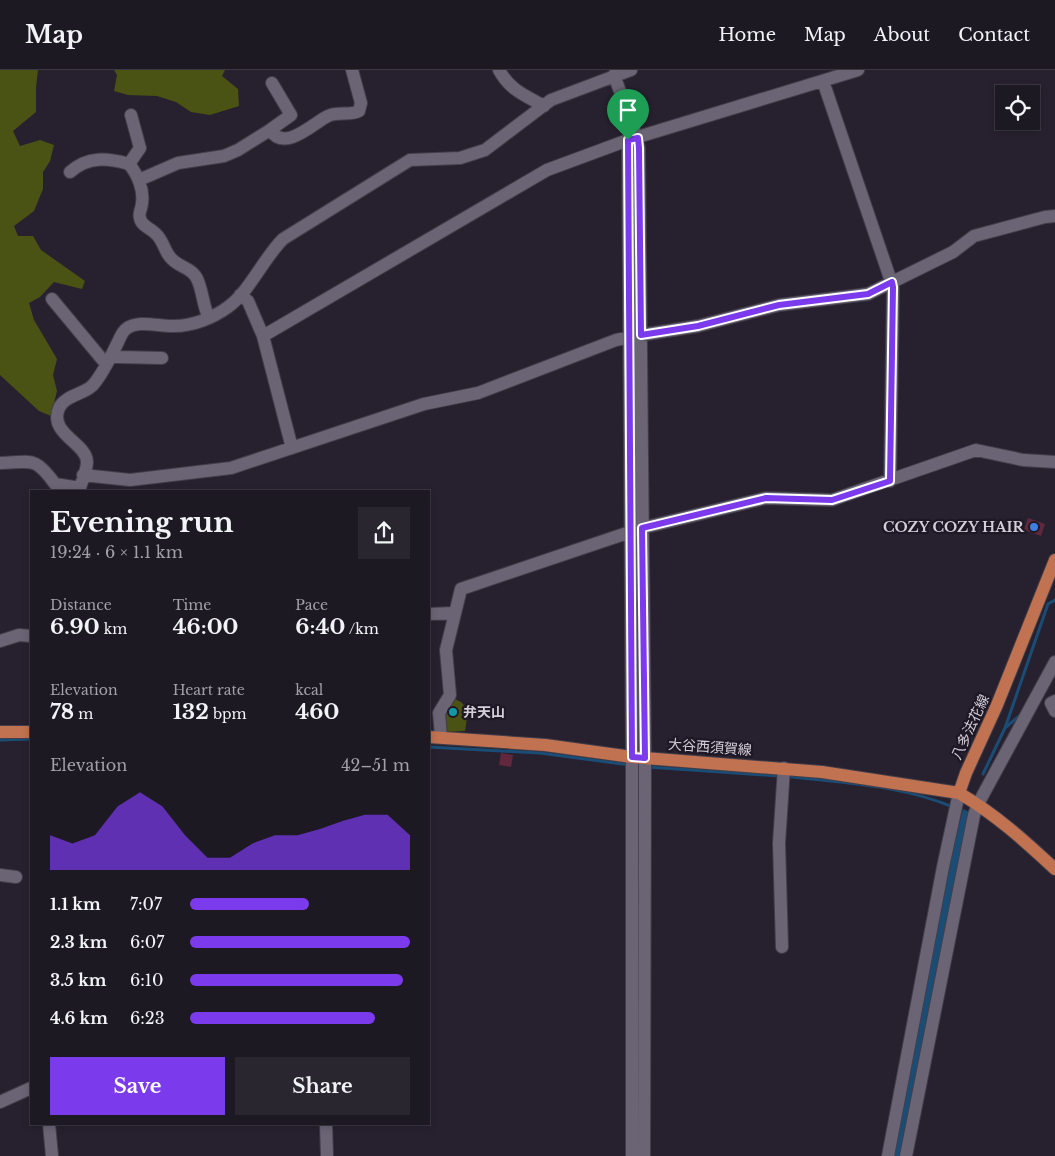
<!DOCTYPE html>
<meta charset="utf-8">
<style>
:root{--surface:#1d1923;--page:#2a2630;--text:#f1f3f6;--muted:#a0a0a6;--line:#3b3841;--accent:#7c3aed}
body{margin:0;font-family:"Libre Baskerville","Noto Sans JP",serif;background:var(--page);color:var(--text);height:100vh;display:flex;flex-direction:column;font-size:19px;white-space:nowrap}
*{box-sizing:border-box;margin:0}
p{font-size:16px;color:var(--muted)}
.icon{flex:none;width:28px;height:28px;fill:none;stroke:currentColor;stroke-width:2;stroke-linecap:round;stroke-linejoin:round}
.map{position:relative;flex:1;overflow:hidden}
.drawer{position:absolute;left:30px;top:420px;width:400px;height:635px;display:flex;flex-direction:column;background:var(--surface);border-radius:0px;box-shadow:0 2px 8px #0003,0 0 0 1px var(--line)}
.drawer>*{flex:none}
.controls{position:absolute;left:995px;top:15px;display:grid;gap:10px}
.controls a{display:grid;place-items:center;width:45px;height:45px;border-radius:0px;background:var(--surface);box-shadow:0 2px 8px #0003,0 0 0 1px var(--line);font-size:25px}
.pin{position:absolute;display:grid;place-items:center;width:42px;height:42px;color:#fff;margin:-51px -21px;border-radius:50% 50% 50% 0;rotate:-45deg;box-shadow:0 0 5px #0007}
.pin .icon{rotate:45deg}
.round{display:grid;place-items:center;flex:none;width:52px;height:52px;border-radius:0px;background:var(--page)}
.head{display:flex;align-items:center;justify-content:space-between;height:85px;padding:0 20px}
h1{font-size:28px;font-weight:700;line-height:38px}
.figures{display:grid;grid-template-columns:repeat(3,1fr);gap:8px;height:85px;padding:5px 20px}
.figures div{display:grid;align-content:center}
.figures b{font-size:21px;font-weight:700}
.figures small{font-size:14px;font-weight:400}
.figures p{font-size:14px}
.chart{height:140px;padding:10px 20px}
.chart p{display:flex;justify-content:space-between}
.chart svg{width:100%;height:90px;margin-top:5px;fill:var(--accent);opacity:.7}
.button{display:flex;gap:10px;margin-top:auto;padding:10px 20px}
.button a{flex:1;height:58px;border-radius:0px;background:var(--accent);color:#fff;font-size:20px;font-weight:700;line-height:58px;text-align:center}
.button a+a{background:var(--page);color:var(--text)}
ul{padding:0 20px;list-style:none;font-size:16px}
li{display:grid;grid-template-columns:80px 60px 1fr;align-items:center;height:38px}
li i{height:12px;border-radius:6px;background:var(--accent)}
header{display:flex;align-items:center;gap:30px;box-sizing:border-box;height:70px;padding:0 25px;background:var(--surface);border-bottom:1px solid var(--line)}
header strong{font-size:24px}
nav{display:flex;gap:28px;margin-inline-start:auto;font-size:18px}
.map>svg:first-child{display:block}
.forest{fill:#4a5313}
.water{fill:#1a4d76}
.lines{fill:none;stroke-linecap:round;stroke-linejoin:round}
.stream{stroke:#1a4d76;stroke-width:3}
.building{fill:#61283c}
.minor-casing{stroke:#433e49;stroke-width:14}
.major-casing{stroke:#433e49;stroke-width:14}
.minor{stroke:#6b6475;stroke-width:12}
.major{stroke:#c07251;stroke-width:12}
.route-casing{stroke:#fff;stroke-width:10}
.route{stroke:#7c3aed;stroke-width:6}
.shop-dot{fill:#3f7fe0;stroke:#1e1826;stroke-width:2}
.culture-dot{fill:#0f9aa8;stroke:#1e1826;stroke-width:2}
.labels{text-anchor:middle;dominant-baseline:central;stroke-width:4.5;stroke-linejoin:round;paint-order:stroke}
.poi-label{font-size:14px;font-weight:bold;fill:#d3cfd9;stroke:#1e1826;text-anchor:end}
.street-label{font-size:14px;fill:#d3cfd9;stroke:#1e1826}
</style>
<header>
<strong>Map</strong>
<nav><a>Home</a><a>Map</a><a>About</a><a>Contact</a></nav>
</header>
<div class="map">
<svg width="1055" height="1086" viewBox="0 0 1055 1086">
<rect width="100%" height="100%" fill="#27212f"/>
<path class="forest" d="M0,0h38l-2,17v25l-23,19 7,15 20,-6 14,5 -4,16 -7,11v17l-9,22 -20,15 4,10h15l8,14 44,31 -3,8 -28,-7 -14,15 -11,6 5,17 23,39 -4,16 4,16 -6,25 -12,-5 -39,-36z
M114,0h111l-3,6 16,13 1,17 -29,9 -19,-3 -15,-10 -19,-6 -29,-1 -14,-4 3,-16z
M451,627l10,5 7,8 -3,21 -18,1 -6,-8z"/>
<path class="water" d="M963,739l9,4 -70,343h-9l55,-287z"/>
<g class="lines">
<path class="stream" d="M1005,658l14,-12
M0,670l31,-1
M429,677l111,6 90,12
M648,697l131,9
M983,704l22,-46 43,-124 7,-4
M785,706c57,7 116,9 168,31"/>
</g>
<path class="building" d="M1028,448l17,6 -4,12 -17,-6z
M501,683l12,2 -2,12 -12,-2z"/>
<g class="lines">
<defs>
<path id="minor" d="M499,0c11,20 25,25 45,36
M614,5l23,63 2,11 6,609 -1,398
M823,11l70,206 -3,194
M272,13l19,32 -21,15c15,23 43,-7 58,-14 10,-5 22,0 31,-5l2,-8 -9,-33
M628,70l4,617v399
M129,94l11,-16 -9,-33
M70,102c18,-16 37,-14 59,-8 9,11 15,26 13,39 0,5 -4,11 -2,15 1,8 12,11 16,16 7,6 8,16 14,23 8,11 23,10 28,24 5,12 5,25 11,37
M139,110l39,-17 46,-7 14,-6 32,-20
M240,225l8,6 15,35
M52,229l54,65
M111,286l7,1 44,1
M292,378l-29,-112 284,-166 81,-30 230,-70
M0,393c32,-1 35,-7 55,21l25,4
M83,405l47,5 101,-12 193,-64 54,-11 138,-53 25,-5 57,-9 81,-21 89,-11 85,-42 21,-16 71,-19 10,-1
M79,421c2,-8 8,-20 8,-29 0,-19 -39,-28 -28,-54 6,-13 26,-14 34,-23 11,-13 18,-29 25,-43 2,-4 4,-10 8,-13 12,-10 34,-2 48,-3 19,0 39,-8 54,-19 22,-16 35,-48 55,-68l127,-79 50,-2 25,-8 66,-50 80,-30
M429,544l26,-1
M0,571l19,-6 12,1
M1055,631l-4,2 4,8
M441,667l-2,-24 11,-18 -4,-45 15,-61 181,-61 124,-30 66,2 144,-50 47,10 32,2
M0,805l16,2
M782,877l-3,-104 5,-75
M0,1032l31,-14
M49,1054l3,32
M326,1054l1,32
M888,1086l55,-289 16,-74
M906,1086l68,-341 4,-11 77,-142"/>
<path id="major" d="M0,662h31
M429,667l116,8 87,12 190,15 137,21c36,21 66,48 96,76
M959,723l7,-20 31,-68 58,-145"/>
</defs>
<use href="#minor" class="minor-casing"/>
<use href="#major" class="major-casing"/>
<use href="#minor" class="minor"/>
<use href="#major" class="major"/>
</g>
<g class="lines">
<defs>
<path id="route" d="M638,68l1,10 2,187 57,-9 81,-21 89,-11 24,-12 1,5 -3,194 -58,19 -66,-2 -124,30 3,230 -13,-1 -4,-617z"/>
</defs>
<use href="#route" class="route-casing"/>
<use href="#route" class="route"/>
</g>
<circle class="shop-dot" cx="1034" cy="457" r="5"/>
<circle class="culture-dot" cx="453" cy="642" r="5"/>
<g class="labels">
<g class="poi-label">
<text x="1024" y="457">COZY COZY HAIR</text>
<text x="463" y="642" text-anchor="start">弁天山</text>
</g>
<g class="street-label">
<text transform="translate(970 657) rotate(-65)">八多法花線</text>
<text transform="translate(710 677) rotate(4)">大谷西須賀線</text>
</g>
</g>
</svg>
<div class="controls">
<a><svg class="icon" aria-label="locate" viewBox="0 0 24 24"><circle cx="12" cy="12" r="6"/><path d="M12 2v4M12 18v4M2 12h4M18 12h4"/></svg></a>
</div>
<div class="pin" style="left:628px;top:70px;background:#1e9e55"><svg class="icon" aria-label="arrive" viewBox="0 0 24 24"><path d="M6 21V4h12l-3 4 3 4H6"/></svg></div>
<section class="drawer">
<div class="head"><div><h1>Evening run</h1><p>19:24 · 6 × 1.1 km</p></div><a class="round"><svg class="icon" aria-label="share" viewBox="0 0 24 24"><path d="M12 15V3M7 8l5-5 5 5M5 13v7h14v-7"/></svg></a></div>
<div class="figures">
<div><p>Distance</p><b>6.90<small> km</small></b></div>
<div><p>Time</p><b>46:00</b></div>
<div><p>Pace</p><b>6:40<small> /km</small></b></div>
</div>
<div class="figures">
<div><p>Elevation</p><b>78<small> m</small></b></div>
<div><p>Heart rate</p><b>132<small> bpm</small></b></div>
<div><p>kcal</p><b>460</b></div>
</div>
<div class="chart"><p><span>Elevation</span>42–51 m</p>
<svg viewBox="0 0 160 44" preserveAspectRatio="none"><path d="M0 44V27L10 31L20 27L30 13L40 6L50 13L60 27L70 38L80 38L90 31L100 27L110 27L120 24L130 20L140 17L150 17L160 27V44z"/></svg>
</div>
<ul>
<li><b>1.1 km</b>7:07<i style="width:54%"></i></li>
<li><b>2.3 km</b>6:07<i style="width:100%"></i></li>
<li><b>3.5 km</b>6:10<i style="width:97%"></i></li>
<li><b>4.6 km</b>6:23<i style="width:84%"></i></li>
</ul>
<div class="button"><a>Save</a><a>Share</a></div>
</section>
</div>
